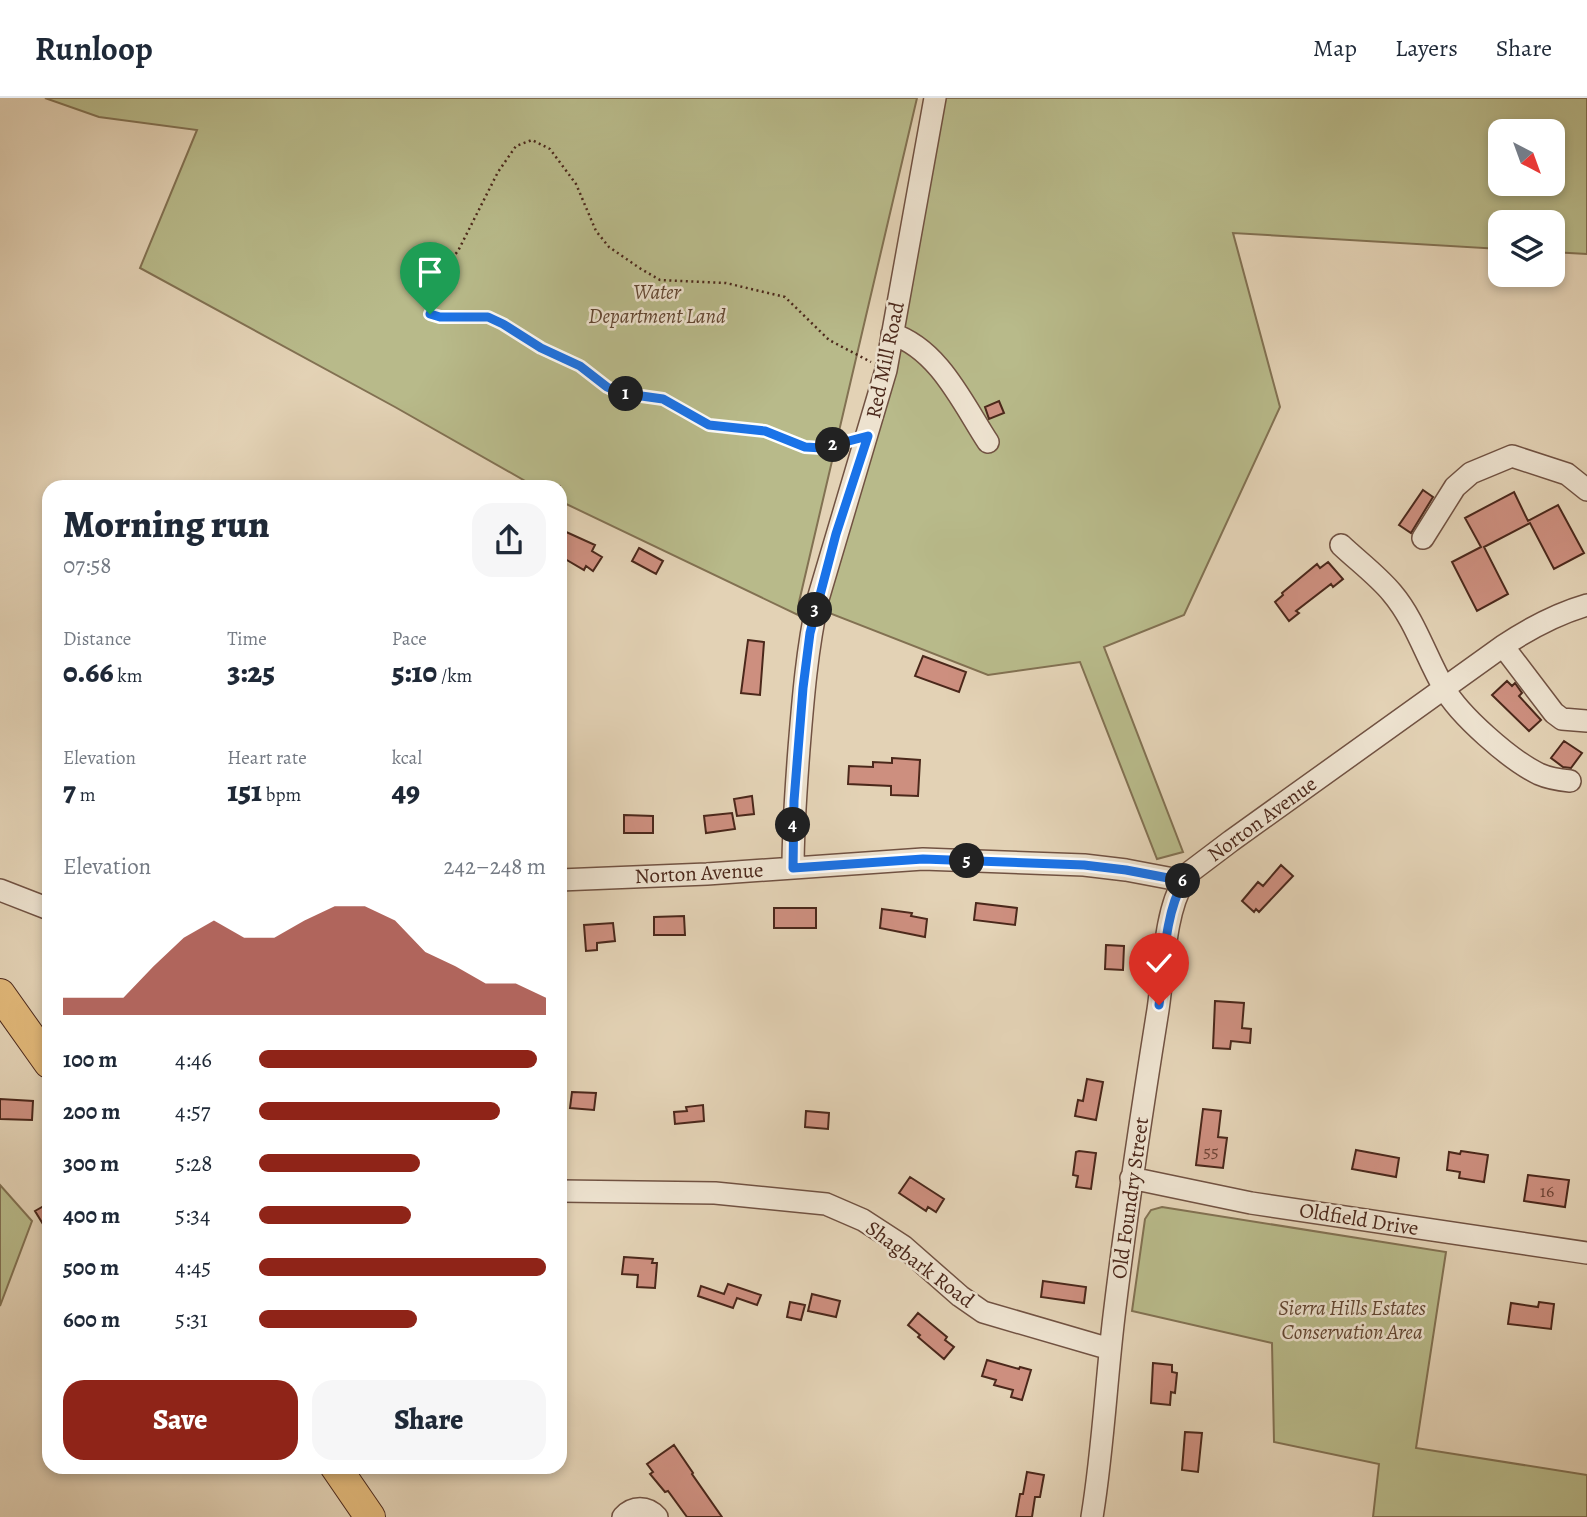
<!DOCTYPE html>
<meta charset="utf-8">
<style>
:root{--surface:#fff;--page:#f6f6f7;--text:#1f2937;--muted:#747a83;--line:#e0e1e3;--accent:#8f2418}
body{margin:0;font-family:Alegreya,serif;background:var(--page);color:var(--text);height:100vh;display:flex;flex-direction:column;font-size:26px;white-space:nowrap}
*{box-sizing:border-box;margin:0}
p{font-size:23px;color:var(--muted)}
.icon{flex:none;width:38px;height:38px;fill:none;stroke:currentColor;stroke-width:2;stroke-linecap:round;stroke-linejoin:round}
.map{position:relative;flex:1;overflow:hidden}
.drawer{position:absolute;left:42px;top:382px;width:525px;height:994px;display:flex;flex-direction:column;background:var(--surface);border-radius:21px;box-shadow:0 4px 10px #0003}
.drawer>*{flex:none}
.needle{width:46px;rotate:139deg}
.tools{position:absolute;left:1488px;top:21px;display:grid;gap:14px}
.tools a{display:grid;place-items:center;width:77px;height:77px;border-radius:14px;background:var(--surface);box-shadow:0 4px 10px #0003;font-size:35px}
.pin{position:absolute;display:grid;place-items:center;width:60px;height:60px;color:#fff;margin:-72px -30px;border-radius:50% 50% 50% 0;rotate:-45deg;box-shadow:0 0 7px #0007}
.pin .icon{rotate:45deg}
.km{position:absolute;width:35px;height:35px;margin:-18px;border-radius:50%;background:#222;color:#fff;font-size:19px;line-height:35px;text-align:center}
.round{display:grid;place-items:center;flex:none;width:74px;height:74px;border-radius:21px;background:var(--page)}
.overview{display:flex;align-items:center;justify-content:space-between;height:119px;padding:0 21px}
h1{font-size:38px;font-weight:800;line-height:52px}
.stats{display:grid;grid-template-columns:repeat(3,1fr);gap:10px;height:119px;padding:7px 21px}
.stats div{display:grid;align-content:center}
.stats b{font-size:30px;font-weight:800}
.stats small{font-size:19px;font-weight:400}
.stats p{font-size:19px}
.chart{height:196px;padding:14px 21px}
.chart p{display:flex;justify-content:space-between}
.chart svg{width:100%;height:126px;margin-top:7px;fill:var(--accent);opacity:.7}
.button{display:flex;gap:14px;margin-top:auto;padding:14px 21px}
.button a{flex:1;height:80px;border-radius:21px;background:var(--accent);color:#fff;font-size:28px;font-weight:800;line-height:80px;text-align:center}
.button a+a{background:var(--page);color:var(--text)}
ul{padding:0 21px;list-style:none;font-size:23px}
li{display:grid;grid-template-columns:112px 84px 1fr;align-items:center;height:52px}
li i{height:18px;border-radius:9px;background:var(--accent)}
header{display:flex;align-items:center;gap:42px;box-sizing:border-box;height:98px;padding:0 35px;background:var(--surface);border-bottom:2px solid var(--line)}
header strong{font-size:33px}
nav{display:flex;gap:38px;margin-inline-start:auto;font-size:24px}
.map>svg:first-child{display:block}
.green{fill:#b8ba8a;stroke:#827152;stroke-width:2;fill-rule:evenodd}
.building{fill:#cd8f7f;stroke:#4b281b;stroke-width:2}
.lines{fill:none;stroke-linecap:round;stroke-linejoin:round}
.minor-casing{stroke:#715242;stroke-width:24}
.highway-casing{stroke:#4b281b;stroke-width:32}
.path{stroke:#4b281b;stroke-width:2.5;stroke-dasharray:2 3.5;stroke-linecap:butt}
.minor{stroke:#ede2cf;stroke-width:21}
.highway{stroke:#e2b97a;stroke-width:30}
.route-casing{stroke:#fff;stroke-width:14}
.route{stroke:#1a73e8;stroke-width:9}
.labels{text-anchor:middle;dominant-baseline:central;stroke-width:5;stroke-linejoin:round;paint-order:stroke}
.number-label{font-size:18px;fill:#6c4234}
.park-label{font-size:21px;font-style:italic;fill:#614531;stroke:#ede2cf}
.street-label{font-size:21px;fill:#4b281b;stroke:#ede2cf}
</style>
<header>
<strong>Runloop</strong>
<nav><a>Map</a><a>Layers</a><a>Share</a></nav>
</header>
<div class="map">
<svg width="1587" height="1419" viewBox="0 0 1587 1419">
<rect width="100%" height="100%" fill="#e3d2b5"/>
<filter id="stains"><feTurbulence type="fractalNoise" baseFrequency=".00286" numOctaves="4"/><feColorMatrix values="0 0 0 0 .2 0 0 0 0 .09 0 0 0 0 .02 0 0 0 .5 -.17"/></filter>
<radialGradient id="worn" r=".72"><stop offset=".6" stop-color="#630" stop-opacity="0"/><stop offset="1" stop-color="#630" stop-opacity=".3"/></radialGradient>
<path class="green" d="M45,0h872l-118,504 -1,13 -238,-114v-15h-26l-139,-79 -255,-139 57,-138 -98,-13z
M945,0h642v156l-35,-2v-30h-52v27l-267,-16 47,174 -96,208 -80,32 79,205 -26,7 -77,-197 -92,13 -164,-64zM1500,33h52v53h-52z
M0,1087l32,36 -32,85z
M1162,1109l284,45 -30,196 171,27v42h-214l6,-53 -105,-22 -2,-99 -140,-32 13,-92 6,-9z"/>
<path class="building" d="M999,303l5,12 -15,6 -4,-12z
M1423,392l10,7 -22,36 -12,-8z
M1514,394l14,29 30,-16 26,48 -30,16 -24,-46 -46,24 24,47 -31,17 -25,-49 29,-15 -16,-29z
M564,433l31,14 -3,6 10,6 -9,14 -7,-5 -2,4 -24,-14v-16z
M639,450l24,13 -7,13 -24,-13z
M1328,464l15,17 -10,8 -2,-3 -35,27 3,2 -10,8 -14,-19 8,-7 -1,-2 35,-29 3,4z
M748,542l16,2 -4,53 -19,-2z
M923,558l43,16 -7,20 -44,-16z
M1507,583l5,5 3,-3 7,10 -3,3 22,24 -12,11 -37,-36z
M1564,643l18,12 -11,15 -8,-1 -12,-9z
M892,660l28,2 -2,36 -27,-1v-9l-43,-2 1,-18 24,1v-5l19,1z
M752,698l2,18 -17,2 -3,-17z
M732,715l3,16 -29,4 -2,-17z
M624,717l29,1v17h-29z
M1281,767l12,11 -34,36 -3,-3 -2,3 -12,-11 16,-19 5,4z
M976,805l41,5 -2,17 -41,-5z
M774,810h42v20h-42z
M882,811l30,4 -1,3 16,3 -2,18 -45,-9z
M684,818l1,19h-31v-18z
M613,825l2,18 -18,2v7l-11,1 -2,-26z
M1106,847l18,1 -1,24 -18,-1z
M1215,903l29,2 -2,25 9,1 -1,14 -19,-2 -1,8 -17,-1z
M1087,981l16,3 -7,38 -21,-4 3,-16 5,1z
M572,994l24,1 -2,17 -24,-2z
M0,1001l33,2 -1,19 -32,-1z
M703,1007l1,16 -29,3 -1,-12 13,-1 -1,-4z
M1203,1011l18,2 -3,26 9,1 -4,30 -27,-3z
M806,1013l23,2 -1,16 -23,-2z
M1356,1052l43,8 -3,19 -44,-8z
M1079,1053l17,2 -5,36 -15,-2 2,-11 -5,-1 3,-23z
M1461,1053l27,4 -4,27 -25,-4 1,-6 -13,-2 2,-18 11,2z
M1528,1077l41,5 -4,27 -41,-6z
M910,1079l34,22 -8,13 -8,-5 -2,4 -27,-18z
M49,1105v31l-14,-23z
M624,1159l29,2 -1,4h5l-2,25 -18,-1 1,-12 -16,-1z
M1043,1183l43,6 -2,16 -43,-6z
M728,1186l33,11 -4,10 -20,-7 -4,10 -35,-12 3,-10 23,8z
M812,1196l28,7 -4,16 -28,-6z
M790,1204l15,3 -4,15 -14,-3z
M1539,1204l15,2 -3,25 -43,-5 3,-21 27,4z
M918,1215l29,24 -2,3 9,7 -10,12 -26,-22 2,-2 -12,-10z
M987,1262l32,9 1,-2 11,3 -9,30 -11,-3 2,-7 -19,-5 2,-5 -14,-4z
M1153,1265l19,2v7l5,1 -2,20 -4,-1 -1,13 -19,-2z
M1185,1334l17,1 -4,39 -16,-2z
M674,1347l19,28 -1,1 30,43h-35l-19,-26 -3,1 -15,-18 3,-2 -6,-8z
M1027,1374l17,3 -4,22h-5l-3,20h-16l4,-23h3z"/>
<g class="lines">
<defs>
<path id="minor" d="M892,236c47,15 71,70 96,108
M1423,440l32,-51 16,-14 41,-17 55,18 20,16
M1341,447c17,16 37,31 51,48 23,27 34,64 52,95 15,27 66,72 95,86 9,4 21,6 31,7
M1503,548l51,67 8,6 25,2
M793,770c0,-40 3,-79 6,-119 4,-50 8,-100 19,-150l68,-229 49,-272
M560,782l147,-6 216,-15 161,6 42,5 58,11 6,-9 41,-31 272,-195c27,-18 53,-32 84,-41
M0,792l49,19
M1131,1080l120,25 336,50
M560,1093l155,2 111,11 37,16 40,26 57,50 23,16 127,37
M623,1419c10,-11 24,-11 34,0
M1092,1419c11,-67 14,-134 22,-201 12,-100 27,-200 43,-300 7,-39 6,-102 27,-135"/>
<path id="highway" d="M0,896l49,69
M335,1368l35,51"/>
</defs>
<use href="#minor" class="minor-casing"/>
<use href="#highway" class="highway-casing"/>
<path class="path" d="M848,344l-26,6 -17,-1 -40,-16 -56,-6 -46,-26 -43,-6 -13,-6 -27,-21 -39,-18 -38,-24 -15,-7h-48l-10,-3 -5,-9 3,-18 30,-36 40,-79 18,-26 16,-6 18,9 26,35 20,47 13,16 32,22 19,11 66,3 59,14 44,43 42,22"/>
<use href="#minor" class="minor"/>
<use href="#highway" class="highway"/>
</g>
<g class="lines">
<defs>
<path id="route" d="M430,216l10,3h48l15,7 38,24 39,18 27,21 13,6 43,6 46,26 56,6 40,16 17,1 46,-12 -32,98 -26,99 -7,55 -9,113 -1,67 130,-9 161,6 42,5 58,11c-20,32 -20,86 -25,124"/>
</defs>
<use href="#route" class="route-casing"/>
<use href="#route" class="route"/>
</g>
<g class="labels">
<g class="number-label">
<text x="1211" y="1053">55</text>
<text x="1547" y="1093">16</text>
</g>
<g class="park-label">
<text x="657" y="194">Water<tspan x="657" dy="24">Department Land</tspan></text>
<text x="1352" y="1210">Sierra Hills Estates<tspan x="1352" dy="24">Conservation Area</tspan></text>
</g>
<g class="street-label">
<text transform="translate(885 262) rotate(-78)">Red Mill Road</text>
<text transform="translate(1262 721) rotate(-36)">Norton Avenue</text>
<text transform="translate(699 775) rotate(-3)">Norton Avenue</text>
<text transform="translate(1130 1100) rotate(-82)">Old Foundry Street</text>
<text transform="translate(1359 1121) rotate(9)">Oldfield Drive</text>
<text transform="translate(920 1166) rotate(37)">Shagbark Road</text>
</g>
</g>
<rect width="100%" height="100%" filter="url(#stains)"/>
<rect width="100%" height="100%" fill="url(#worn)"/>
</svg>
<div class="tools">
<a><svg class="needle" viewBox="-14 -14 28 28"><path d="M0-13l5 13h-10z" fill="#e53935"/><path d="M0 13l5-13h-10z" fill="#747a83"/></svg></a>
<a><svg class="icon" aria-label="layers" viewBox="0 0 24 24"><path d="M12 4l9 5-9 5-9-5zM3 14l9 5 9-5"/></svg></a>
</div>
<div class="pin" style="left:430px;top:216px;background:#1e9e55"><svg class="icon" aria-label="arrive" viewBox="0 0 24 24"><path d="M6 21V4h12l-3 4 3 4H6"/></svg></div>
<div class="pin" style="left:1159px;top:907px;background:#d93025"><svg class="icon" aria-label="check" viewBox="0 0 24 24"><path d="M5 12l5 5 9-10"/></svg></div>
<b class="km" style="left:626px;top:296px">1</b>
<b class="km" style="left:833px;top:347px">2</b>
<b class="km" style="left:815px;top:512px">3</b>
<b class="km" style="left:793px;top:727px">4</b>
<b class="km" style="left:967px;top:763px">5</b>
<b class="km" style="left:1183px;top:783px">6</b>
<section class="drawer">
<div class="overview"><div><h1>Morning run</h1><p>07:58</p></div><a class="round"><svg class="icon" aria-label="share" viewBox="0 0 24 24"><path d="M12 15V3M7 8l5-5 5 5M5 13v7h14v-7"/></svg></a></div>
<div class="stats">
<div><p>Distance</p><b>0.66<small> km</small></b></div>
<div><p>Time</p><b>3:25</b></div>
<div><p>Pace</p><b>5:10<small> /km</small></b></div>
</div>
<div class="stats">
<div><p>Elevation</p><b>7<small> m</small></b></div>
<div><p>Heart rate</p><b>151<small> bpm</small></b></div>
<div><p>kcal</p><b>49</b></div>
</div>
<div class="chart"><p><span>Elevation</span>242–248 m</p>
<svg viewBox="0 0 160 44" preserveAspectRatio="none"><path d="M0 44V38L10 38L20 38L30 27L40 17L50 11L60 17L70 17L80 11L90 6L100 6L110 11L120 22L130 27L140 33L150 33L160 38V44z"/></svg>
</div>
<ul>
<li><b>100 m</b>4:46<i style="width:97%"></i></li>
<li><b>200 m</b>4:57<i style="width:84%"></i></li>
<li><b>300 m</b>5:28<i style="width:56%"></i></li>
<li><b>400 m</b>5:34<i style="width:53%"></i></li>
<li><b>500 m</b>4:45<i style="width:100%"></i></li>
<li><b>600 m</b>5:31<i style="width:55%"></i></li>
</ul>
<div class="button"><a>Save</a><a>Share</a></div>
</section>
</div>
